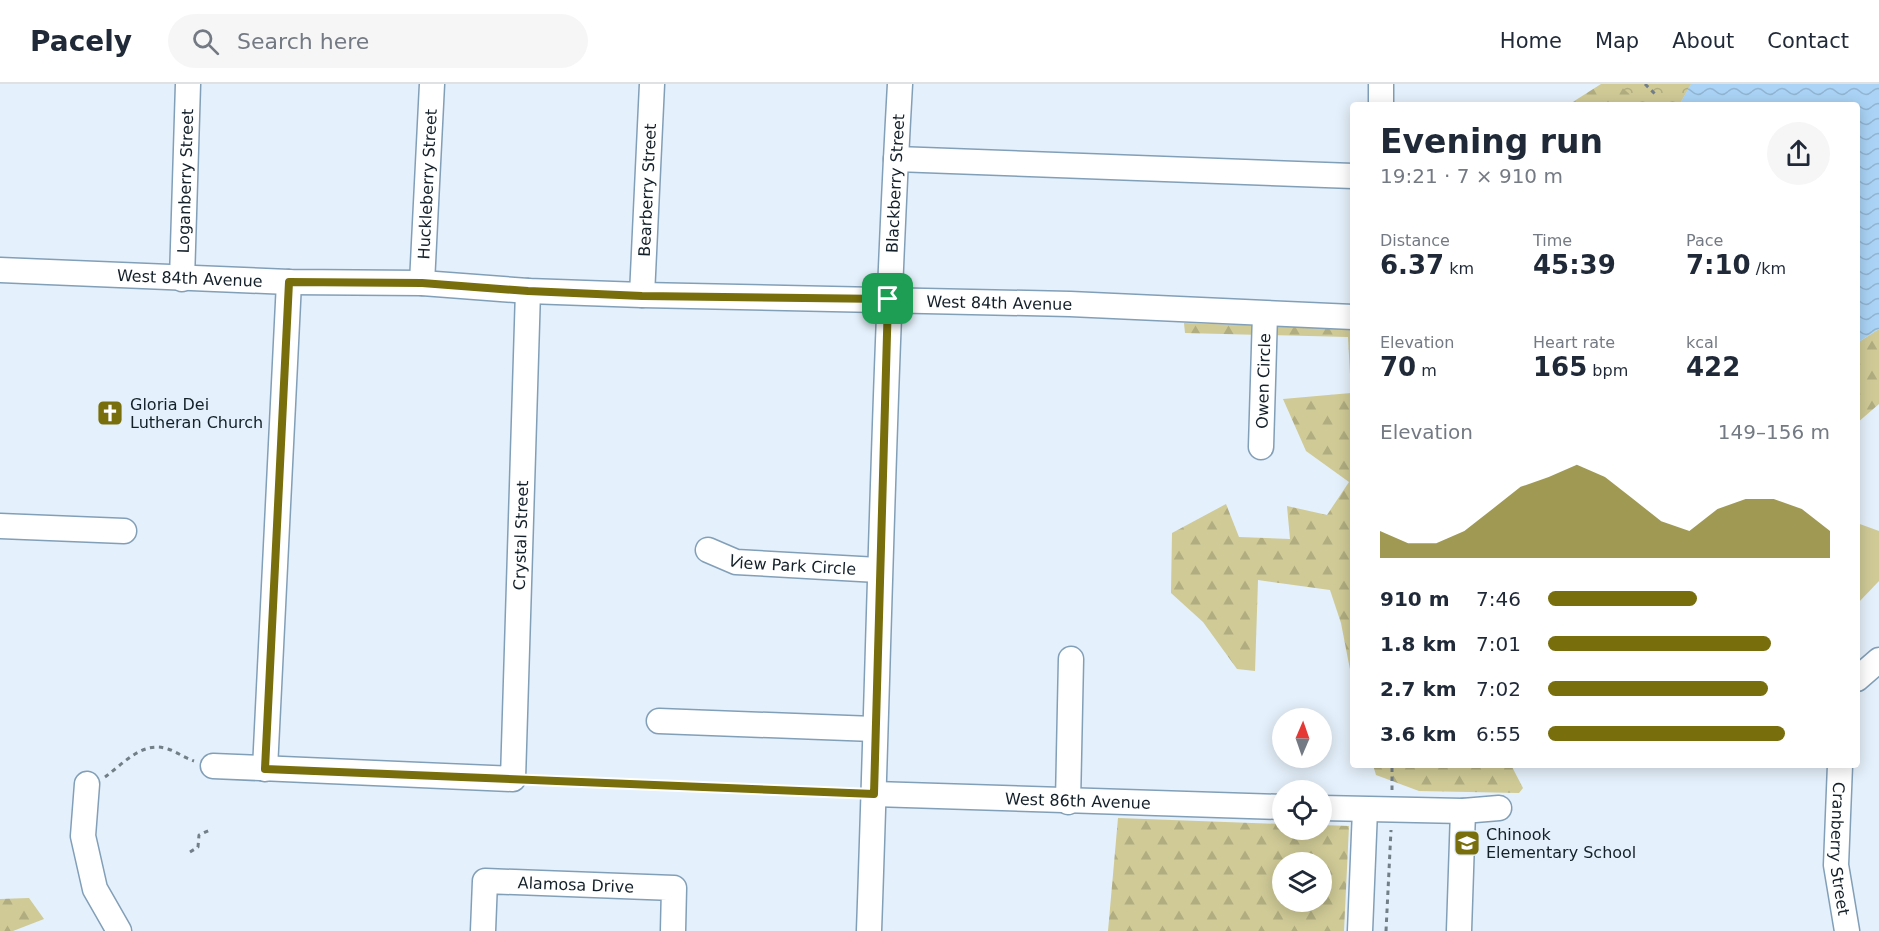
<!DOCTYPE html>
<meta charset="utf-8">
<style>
:root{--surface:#fff;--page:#f6f6f7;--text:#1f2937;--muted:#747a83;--line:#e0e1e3;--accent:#786e0b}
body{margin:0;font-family:"DejaVu Sans",sans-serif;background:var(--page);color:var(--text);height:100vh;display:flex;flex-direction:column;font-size:22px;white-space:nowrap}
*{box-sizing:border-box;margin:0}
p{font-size:20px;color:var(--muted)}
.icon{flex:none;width:33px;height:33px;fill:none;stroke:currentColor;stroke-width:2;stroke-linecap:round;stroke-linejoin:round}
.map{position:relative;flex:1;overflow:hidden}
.drawer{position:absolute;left:1350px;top:18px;width:510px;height:666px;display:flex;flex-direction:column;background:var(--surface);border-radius:6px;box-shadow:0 3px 15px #0003}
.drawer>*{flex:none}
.needle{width:39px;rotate:2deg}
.buttons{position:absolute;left:1272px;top:624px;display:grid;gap:12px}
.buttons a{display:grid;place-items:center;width:60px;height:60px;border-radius:50%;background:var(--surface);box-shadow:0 3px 15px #0003;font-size:30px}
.pin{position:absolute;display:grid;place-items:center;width:51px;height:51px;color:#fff;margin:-26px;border-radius:12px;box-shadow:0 3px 9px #0006}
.round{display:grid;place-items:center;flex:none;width:63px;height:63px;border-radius:32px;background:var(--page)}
.head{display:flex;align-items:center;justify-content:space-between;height:102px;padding:0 30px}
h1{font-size:33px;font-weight:700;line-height:45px}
.stats{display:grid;grid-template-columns:repeat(3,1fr);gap:9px;height:102px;padding:6px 30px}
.stats div{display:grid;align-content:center}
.stats b{font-size:26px;font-weight:700}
.stats small{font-size:16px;font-weight:400}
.stats p{font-size:16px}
.chart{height:168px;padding:12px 30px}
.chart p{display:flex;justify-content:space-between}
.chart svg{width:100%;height:108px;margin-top:6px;fill:var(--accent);opacity:.7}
ul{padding:0 30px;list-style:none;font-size:20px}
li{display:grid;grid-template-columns:96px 72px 1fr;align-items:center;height:45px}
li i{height:15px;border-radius:8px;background:var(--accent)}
header{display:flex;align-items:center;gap:36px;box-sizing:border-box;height:84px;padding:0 30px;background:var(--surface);border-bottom:2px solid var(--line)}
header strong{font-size:28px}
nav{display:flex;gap:33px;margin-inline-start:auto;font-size:21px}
.search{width:420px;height:54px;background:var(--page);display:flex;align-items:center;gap:15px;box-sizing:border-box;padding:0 21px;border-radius:33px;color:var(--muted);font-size:22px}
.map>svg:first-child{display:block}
.forest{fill:url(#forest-firs);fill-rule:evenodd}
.park{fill:url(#park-crowns)}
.garden{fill:#cfca96}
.water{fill:url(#water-waves)}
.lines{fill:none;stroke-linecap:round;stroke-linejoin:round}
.minor-casing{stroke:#829fb8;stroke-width:27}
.path{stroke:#727e88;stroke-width:3;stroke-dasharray:4.5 4.5;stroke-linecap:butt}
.minor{stroke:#fff;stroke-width:24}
.route-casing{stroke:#fff;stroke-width:12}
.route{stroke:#786e0b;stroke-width:8}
.labels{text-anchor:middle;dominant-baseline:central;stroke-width:6;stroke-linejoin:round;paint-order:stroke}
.street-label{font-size:16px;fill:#142029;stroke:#e4f0fb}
.poi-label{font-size:16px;fill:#142029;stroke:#e4f0fb;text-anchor:start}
</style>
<header>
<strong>Pacely</strong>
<div class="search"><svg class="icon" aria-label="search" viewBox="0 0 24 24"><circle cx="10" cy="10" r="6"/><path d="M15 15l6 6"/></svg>Search here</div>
<nav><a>Home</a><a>Map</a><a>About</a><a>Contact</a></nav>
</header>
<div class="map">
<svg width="1879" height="847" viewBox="0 0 1879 847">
<defs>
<pattern id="forest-firs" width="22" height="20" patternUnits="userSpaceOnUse" patternTransform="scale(1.5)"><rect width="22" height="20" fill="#cfca96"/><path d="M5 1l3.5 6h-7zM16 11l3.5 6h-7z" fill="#b1ad81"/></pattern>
<pattern id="park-crowns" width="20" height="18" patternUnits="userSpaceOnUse" patternTransform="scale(1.5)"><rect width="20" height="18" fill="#cfca96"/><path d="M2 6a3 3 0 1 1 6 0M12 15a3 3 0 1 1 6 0" fill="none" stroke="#b1ad81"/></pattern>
<pattern id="water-waves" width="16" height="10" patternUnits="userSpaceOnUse" patternTransform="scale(1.5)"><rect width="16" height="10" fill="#aad3f5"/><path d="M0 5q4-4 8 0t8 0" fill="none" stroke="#91b5d2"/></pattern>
</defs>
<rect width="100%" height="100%" fill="#e4f0fb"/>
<path class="forest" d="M1601,0h90l-12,21h-111z
M1184,239l169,6v356l-12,-62 -11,-33 -72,-10 -3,91 -18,-2 -34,-47 -32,-29 1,-60 54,-29 13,33 51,2 -3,-33 40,9 22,-33 -43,-31 -23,-52 68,-6 -3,-56 -163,-4z
M1879,245v75l-22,19v-80z
M1373,681h138l12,23 -4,5 -100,-2 -43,-16z
M1118,734l164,6v6h40v-5l27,1 -5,105h-236zM1322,778v40h-40v-40z
M29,814l15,21 -31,12h-13v-32z"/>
<path class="park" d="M1618,0h73l-12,21h-37z"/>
<path class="garden" d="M1857,439l22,8v50l-22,23z"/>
<path class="water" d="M1691,0h188v245l-22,14v-238h-178z"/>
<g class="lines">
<defs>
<g id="minor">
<path d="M1381,21v-21"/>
<path d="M896,75l457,17"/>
<path id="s1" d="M0,186l289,12 133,1 106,8 114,4 428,9 283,13"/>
<path id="s2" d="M182,195l6,-195"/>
<path id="s3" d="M422,199l10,-199"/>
<path id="s4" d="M642,211l10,-211"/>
<path id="s5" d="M1261,363l4,-133"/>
<path d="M0,442l124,5"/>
<path id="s6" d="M708,466l28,12 142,8"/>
<path d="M1857,595l22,-19"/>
<path d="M659,637l215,8"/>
<path id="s7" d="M1840,681l-4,100 11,66"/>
<path id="s8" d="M213,682l300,13 15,-488"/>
<path d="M265,685l24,-487"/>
<path d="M87,700l-4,52 12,53 24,42"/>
<path id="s9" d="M874,710l408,13"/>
<path d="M1068,718l3,-143"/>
<path d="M1322,724l141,3 36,-3"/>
<path id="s10" d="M483,847l2,-50 189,7 -1,43"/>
<path id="s11" d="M869,847c10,-282 15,-565 31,-847"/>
<path d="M1360,847l5,-121"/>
<path d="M1459,847l4,-120"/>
</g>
</defs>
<use href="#minor" class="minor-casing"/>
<path class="path" d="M1645,0l12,12
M105,693c18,-13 38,-37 63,-28 9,3 17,9 26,12
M532,695l323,14
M1392,706v-25
M190,768l8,-5 1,-12 11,-5
M1386,847l5,-101"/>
<use href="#minor" class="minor"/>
</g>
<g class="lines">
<defs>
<path id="route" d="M289,198l133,1 106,8 114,5 246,3 -14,495 -609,-25z"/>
</defs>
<use href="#route" class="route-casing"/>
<use href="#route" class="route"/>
</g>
<defs>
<symbol id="church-square" viewBox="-11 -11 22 22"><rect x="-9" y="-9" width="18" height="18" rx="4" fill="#786e0b" stroke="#e4f0fb"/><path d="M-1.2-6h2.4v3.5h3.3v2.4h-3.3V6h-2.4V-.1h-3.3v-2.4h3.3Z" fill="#fff"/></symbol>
<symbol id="school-square" viewBox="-11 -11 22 22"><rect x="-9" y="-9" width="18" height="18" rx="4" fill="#786e0b" stroke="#e4f0fb"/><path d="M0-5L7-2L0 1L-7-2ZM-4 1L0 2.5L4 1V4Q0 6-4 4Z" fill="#fff"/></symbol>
</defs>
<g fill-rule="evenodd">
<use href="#church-square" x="95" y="314" width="30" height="30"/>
<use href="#school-square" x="1452" y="744" width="30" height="30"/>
</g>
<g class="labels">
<g class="street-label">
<text stroke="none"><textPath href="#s2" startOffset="98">Loganberry Street</textPath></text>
<text stroke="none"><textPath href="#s3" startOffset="99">Huckleberry Street</textPath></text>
<text stroke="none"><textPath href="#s11" startOffset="748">Blackberry Street</textPath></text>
<text stroke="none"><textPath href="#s4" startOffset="105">Bearberry Street</textPath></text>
<text stroke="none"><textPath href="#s1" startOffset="190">West 84th Avenue</textPath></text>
<text stroke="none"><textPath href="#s1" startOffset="1000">West 84th Avenue</textPath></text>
<text stroke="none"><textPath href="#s5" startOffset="66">Owen Circle</textPath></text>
<text stroke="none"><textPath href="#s8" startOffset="544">Crystal Street</textPath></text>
<text stroke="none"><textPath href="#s6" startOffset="87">View Park Circle</textPath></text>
<text stroke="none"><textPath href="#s9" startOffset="204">West 86th Avenue</textPath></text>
<text stroke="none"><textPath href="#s7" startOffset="84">Cranberry Street</textPath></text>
<text stroke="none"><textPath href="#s10" startOffset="141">Alamosa Drive</textPath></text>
</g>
<g class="poi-label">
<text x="130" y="320">Gloria Dei<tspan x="130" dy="18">Lutheran Church</tspan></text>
<text x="1486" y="750">Chinook<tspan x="1486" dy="18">Elementary School</tspan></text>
</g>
</g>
</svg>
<div class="buttons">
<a><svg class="needle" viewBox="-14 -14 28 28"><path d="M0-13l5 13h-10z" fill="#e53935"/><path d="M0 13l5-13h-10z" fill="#747a83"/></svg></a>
<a><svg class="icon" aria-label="locate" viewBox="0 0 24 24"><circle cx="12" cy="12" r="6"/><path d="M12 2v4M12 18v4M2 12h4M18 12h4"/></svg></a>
<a><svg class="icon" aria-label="layers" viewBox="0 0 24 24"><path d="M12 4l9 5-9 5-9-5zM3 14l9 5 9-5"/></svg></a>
</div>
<div class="pin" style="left:888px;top:215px;background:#1e9e55"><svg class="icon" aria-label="arrive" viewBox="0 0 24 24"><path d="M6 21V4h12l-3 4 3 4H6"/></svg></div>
<section class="drawer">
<div class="head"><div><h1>Evening run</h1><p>19:21 · 7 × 910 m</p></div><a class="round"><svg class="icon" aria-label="share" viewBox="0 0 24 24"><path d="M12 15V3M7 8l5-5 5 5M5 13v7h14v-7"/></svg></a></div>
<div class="stats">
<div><p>Distance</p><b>6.37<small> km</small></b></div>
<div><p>Time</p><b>45:39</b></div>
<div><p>Pace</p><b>7:10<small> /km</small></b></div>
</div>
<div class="stats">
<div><p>Elevation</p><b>70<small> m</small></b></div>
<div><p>Heart rate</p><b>165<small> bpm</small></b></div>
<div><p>kcal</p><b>422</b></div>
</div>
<div class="chart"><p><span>Elevation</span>149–156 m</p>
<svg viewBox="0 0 160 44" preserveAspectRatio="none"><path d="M0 44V33L10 38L20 38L30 33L40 24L50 15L60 11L70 6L80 11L90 20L100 29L110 33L120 24L130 20L140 20L150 24L160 33V44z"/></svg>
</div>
<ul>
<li><b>910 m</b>7:46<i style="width:53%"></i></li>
<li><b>1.8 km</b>7:01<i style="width:79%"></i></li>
<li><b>2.7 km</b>7:02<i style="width:78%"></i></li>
<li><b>3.6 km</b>6:55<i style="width:84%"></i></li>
</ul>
</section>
</div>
